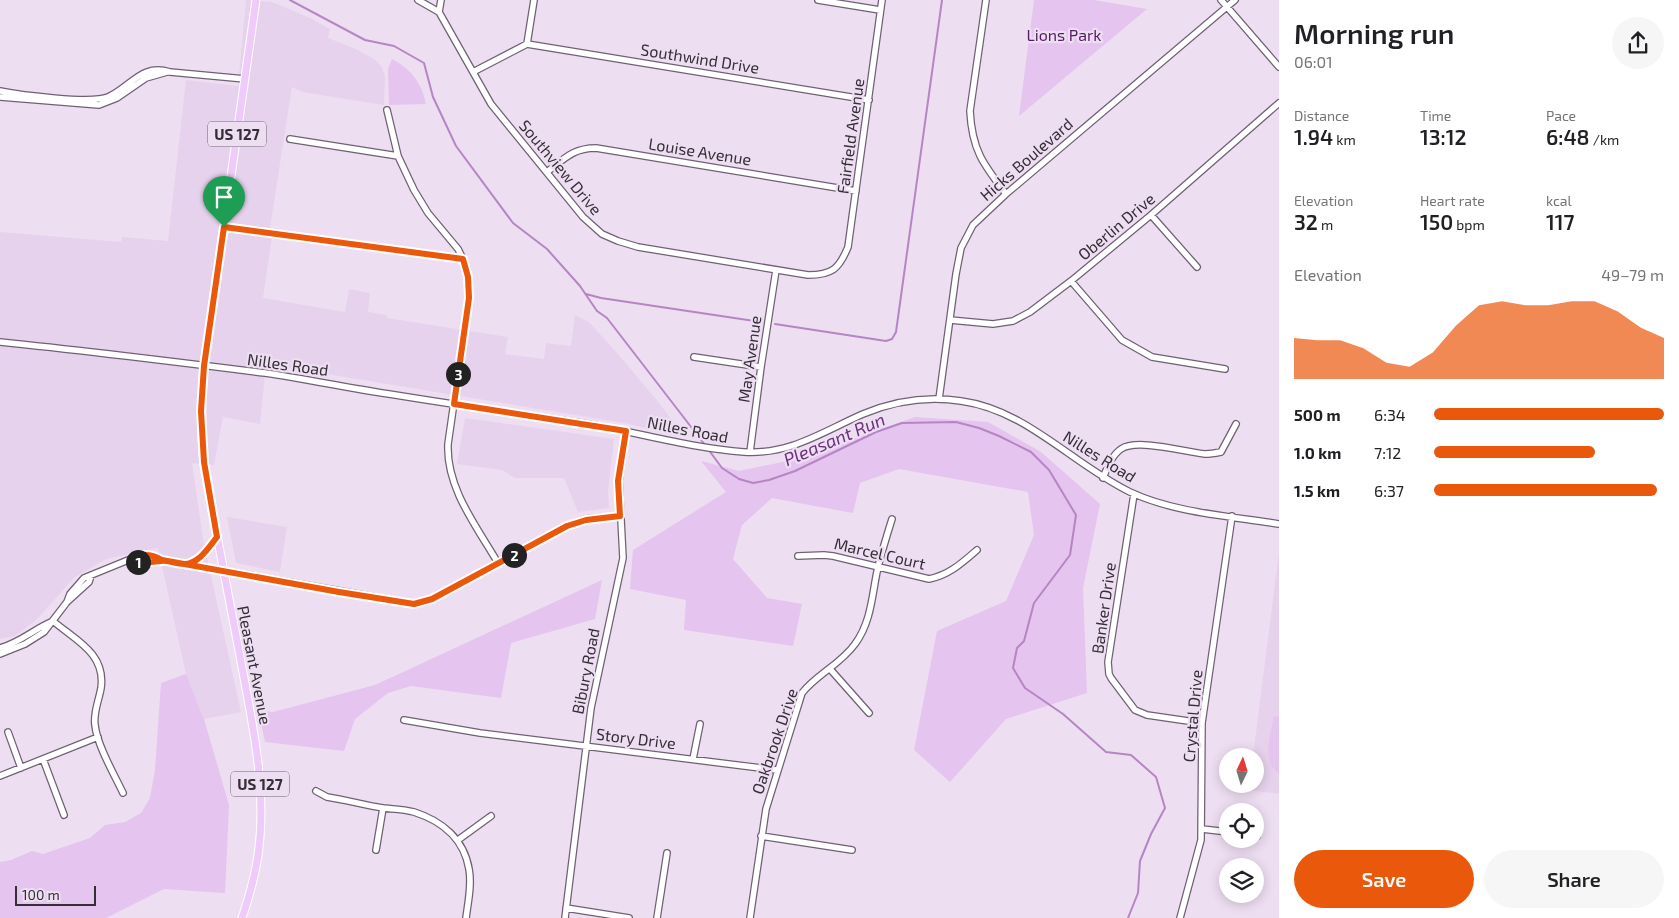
<!DOCTYPE html>
<meta charset="utf-8">
<style>
:root{--surface:#fff;--page:#f6f6f6;--text:#202124;--muted:#757577;--accent:#ea580c}
body{margin:0;font-family:"Exo 2",sans-serif;background:var(--page);color:var(--text);height:100vh;display:flex;flex-direction:column;font-size:19px;white-space:nowrap}
*{box-sizing:border-box;margin:0}
p{font-size:16px;color:var(--muted)}
.icon{flex:none;width:28px;height:28px;fill:none;stroke:currentColor;stroke-width:2;stroke-linecap:round;stroke-linejoin:round}
.map{position:relative;flex:1;overflow:hidden}
.side{display:flex;flex-direction:column;background:var(--surface);width:400px}
.side>*{flex:none}
.needle{width:32px;rotate:4deg}
.controls{position:absolute;left:1219px;top:748px;display:grid;gap:10px}
.controls a{display:grid;place-items:center;width:45px;height:45px;border-radius:50%;background:var(--surface);box-shadow:0 2px 12px #0003;font-size:25px}
.scale{position:absolute;left:15px;bottom:12px;width:81px;box-sizing:border-box;padding-left:5px;border:2px solid #342e36;border-top:0;font-size:14px;line-height:18px;white-space:nowrap;color:#342e36;-webkit-text-stroke:4px #eedef2;paint-order:stroke}
.pin{position:absolute;display:grid;place-items:center;width:42px;height:42px;color:#fff;margin:-51px -21px;border-radius:50% 50% 50% 0;rotate:-45deg;box-shadow:0 0 5px #0007}
.pin .icon{rotate:45deg}
.km{position:absolute;width:25px;height:25px;margin:-12px;border-radius:50%;background:#222;color:#fff;font-size:14px;line-height:25px;text-align:center}
.round{display:grid;place-items:center;flex:none;width:52px;height:52px;border-radius:26px;background:var(--page)}
.overview{display:flex;align-items:center;justify-content:space-between;height:85px;padding:0 15px}
h1{font-size:28px;font-weight:600;line-height:38px}
.metrics{display:grid;grid-template-columns:repeat(3,1fr);gap:8px;height:85px;padding:5px 15px}
.metrics div{display:grid;align-content:center}
.metrics b{font-size:21px;font-weight:600}
.metrics small{font-size:14px;font-weight:400}
.metrics p{font-size:14px}
.chart{height:140px;padding:10px 15px}
.chart p{display:flex;justify-content:space-between}
.chart svg{width:100%;height:90px;margin-top:5px;fill:var(--accent);opacity:.7}
.cta{display:flex;gap:10px;margin-top:auto;padding:10px 15px}
.cta a{flex:1;height:58px;border-radius:30px;background:var(--accent);color:#fff;font-size:20px;font-weight:600;line-height:58px;text-align:center}
.cta a+a{background:var(--page);color:var(--text)}
ul{padding:0 15px;list-style:none;font-size:16px}
li{display:grid;grid-template-columns:80px 60px 1fr;align-items:center;height:38px}
li i{height:12px;border-radius:6px;background:var(--accent)}
main{display:flex;flex:1;min-height:0}
.map>svg:first-child{display:block}
.built{fill:#e7d2ed}
.green{fill:#e5c4ef}
.lines{fill:none;stroke-linecap:round;stroke-linejoin:round}
.stream{stroke:#b685c4;stroke-width:2}
.minor-casing{stroke:#6f6173;stroke-width:8}
.major-casing{stroke:#fff;stroke-width:9}
.minor{stroke:#fff;stroke-width:5.5}
.major{stroke:#efcbf9;stroke-width:7}
.route-casing{stroke:#fff;stroke-width:10}
.route{stroke:#ea580c;stroke-width:6}
.labels{text-anchor:middle;dominant-baseline:central;stroke-width:4.5;stroke-linejoin:round;paint-order:stroke}
.shield{fill:#eedef2;stroke:#6c636e;stroke-width:1}
.shield-label{font-size:15px;font-weight:bold;fill:#342e36}
.park-label{font-size:16px;fill:#561a66;stroke:#eedef2}
.street-label{font-size:16px;fill:#342e36;stroke:#eedef2}
.water-label{font-size:18px;font-style:italic;fill:#6b2f7b;stroke:#eedef2}
</style>
<main>
<div class="map">
<svg width="1279" height="918" viewBox="0 0 1279 918">
<rect width="100%" height="100%" fill="#eedef2"/>
<path class="built" d="M246,0l26,2 38,16 20,11 -2,9 28,11 18,10 8,8 3,10 -1,28 -82,-13 -10,-5 -22,141 2,9 -9,61 82,14 4,-23 21,4 -2,19 19,3v3l121,19 -3,17 39,5 2,-16 25,3 4,-31 14,7 29,32 41,49 19,25 -1,7 -53,-12 -358,-59 -6,60 -37,-7 -9,48 -22,-2 11,76 38,173 -37,7 -18,-45 -28,-126 -52,11 -31,18 -39,43 -21,16 -15,3v-407l121,10 1,-5 46,4 18,-161 52,6z
M465,418l149,21 -6,51 1,18 -31,4 -14,-34h-49l-13,-8 -45,-6z
M227,517l60,10 -7,45 -44,-9z
M1279,552v242l-30,-4 1,-6h5v-28h-2z"/>
<path class="green" d="M1034,0h60l53,9 -128,107z
M392,59c19,10 30,24 34,45l-37,1 -1,-36z
M915,417l73,5 53,30 59,52 -17,84 4,105 -81,26 -56,63 -36,-32 23,-119 69,-30 28,-66 -6,-43 -129,-23 -39,14 -7,30 -81,-15 -30,27 -9,34 34,39 35,6 -9,42 -109,-16 2,-30 -56,-11 3,-39 93,-58 -25,-31 38,10 58,-12z
M602,580l-7,39 -84,24 -10,55 -90,-12 -23,7 -33,26 -11,32 -79,-9 -7,-32 15,2 102,-27z
M186,674l18,45 25,86 -4,88 -61,-4 -58,29h-106v-56l11,-2 21,-9 11,3 47,-16 15,-13 20,-3 16,-9 9,-15 5,-28 6,-87z
M1274,716l5,1v57c-18,-16 -9,-36 -5,-58z"/>
<g class="lines">
<path class="stream" d="M290,0l75,40 29,6 30,17 9,34 23,49 57,77 34,26 33,37 17,25 10,7 98,127
M586,294l15,4 160,24
M775,324l111,17 6,-2 4,-7 46,-332
M708,449l14,19 17,11 14,4 16,-3 26,-9 81,-39 26,-9 54,-1 23,6 20,8 32,16 18,18 27,45 -6,40 -36,48 -10,38 -7,7 -4,20 12,20 38,26 43,38 25,3 25,22 9,31 -14,26 -11,27 -2,32 -10,25"/>
<defs>
<path id="minor" d="M418,0l21,12 52,92 92,113 19,17 16,7 20,6 170,28c24,0 31,-6 40,-28l34,-247
M818,0l62,10
M986,0l-16,111c2,39 13,53 36,83
M1221,0l58,67
M439,12l2,-12
M527,44l342,56
M527,44l7,-44
M473,72l54,-28
M0,91c20,4 91,13 108,6 23,-10 33,-34 62,-25l75,7
M0,97l99,8 18,-7 29,-20 21,-6
M387,110l11,46 16,34 14,23 30,36 5,10 5,18 1,21 -21,146c-2,44 29,83 50,119
M290,139l108,17
M547,172c17,-13 26,-24 49,-24l260,43
M1151,215l46,52
M224,227l239,32
M1071,281l51,59 30,17 73,12
M950,320l43,4 20,-3 17,-9 41,-31 80,-66 128,-112
M0,342c88,9 177,20 265,31 41,6 83,15 124,21 62,10 123,19 185,28 57,8 113,26 170,30 46,3 80,-21 119,-38 31,-13 65,-18 98,-13 66,9 111,63 169,91 45,21 100,24 149,32
M694,357l67,10
M939,399l17,-125 5,-26 12,-23 33,-31 229,-194
M750,452l11,-85 15,-97
M1103,478c4,-10 9,-23 18,-29 16,-11 64,3 84,5 5,0 11,-1 16,-2l15,-28
M1134,494l-26,168 1,12 2,4 24,32 12,5 55,8
M798,556l26,-1 9,1 96,23c20,-4 33,-16 48,-29
M134,559c8,5 19,4 28,1
M67,602l3,-8 14,-16 54,-22c10,-1 16,-1 24,4l242,42 10,2 18,-5 135,-73 19,-7 34,-3
M53,621c22,19 53,32 48,67 -2,12 -8,25 -6,37 2,20 19,49 28,68
M0,648c19,-5 33,-18 51,-26
M0,654l25,-10 19,-12 23,-30 22,-20 2,-6
M830,669l39,44
M404,720l76,13 297,37
M8,732l13,36
M43,759l21,56
M693,759l7,-35
M0,776l98,-39
M316,791l11,6c19,3 38,8 56,11 10,1 21,1 31,4 28,9 50,27 55,57 3,16 -1,33 -3,49
M1202,829l26,3
M761,836l91,14
M1255,836h2
M458,840l33,-24
M376,850l7,-42
M566,908l63,10
M565,918l26,-210 32,-150 -4,-77 7,-50
M657,918l10,-65
M750,918l16,-109 36,-116c15,-19 39,-29 53,-49 17,-23 17,-51 23,-77 4,-16 9,-32 14,-48
M1180,918l21,-78 1,-117 30,-207"/>
<path id="major" d="M186,565l16,-9 15,-19
M242,918c7,-21 13,-41 16,-63 10,-68 -7,-137 -19,-204 -11,-59 -23,-119 -34,-179 -5,-36 -4,-70 -1,-106l52,-366"/>
</defs>
<use href="#minor" class="minor-casing"/>
<use href="#major" class="major-casing"/>
<use href="#minor" class="minor"/>
<use href="#major" class="major"/>
</g>
<g class="lines">
<defs>
<path id="route" d="M224,227l-20,139 -3,45 3,51 13,75c-8,10 -18,27 -33,27 -8,0 -16,-4 -23,-3 -9,1 -19,3 -27,-2 9,-7 19,-4 28,1l177,32 75,12 18,-5 135,-73 19,-6 34,-4 -2,-35 8,-50 -172,-27 15,-106 -1,-21 -5,-18 -239,-32"/>
</defs>
<use href="#route" class="route-casing"/>
<use href="#route" class="route"/>
</g>
<g class="labels">
<g class="shield">
<rect x="208" y="121.5" width="58" height="25" rx="4"/>
<rect x="231" y="771.5" width="58" height="25" rx="4"/>
</g>
<g class="shield-label">
<text x="237" y="134">US 127</text>
<text x="260" y="784">US 127</text>
</g>
<g class="park-label">
<text x="1064" y="34">Lions Park</text>
</g>
<g class="street-label">
<text transform="translate(700 58) rotate(9)">Southwind Drive</text>
<text transform="translate(850 136) rotate(-82)">Fairfield Avenue</text>
<text transform="translate(700 151) rotate(9)">Louise Avenue</text>
<text transform="translate(1026 159) rotate(-41)">Hicks Boulevard</text>
<text transform="translate(561 167) rotate(50)">Southview Drive</text>
<text transform="translate(1116 226) rotate(-40)">Oberlin Drive</text>
<text transform="translate(749 359) rotate(-82)">May Avenue</text>
<text transform="translate(288 364) rotate(8)">Nilles Road</text>
<text transform="translate(688 429) rotate(11)">Nilles Road</text>
<text transform="translate(1100 456) rotate(32)">Nilles Road</text>
<text transform="translate(880 553) rotate(13)">Marcel Court</text>
<text transform="translate(1103 608) rotate(-82)">Banker Drive</text>
<text transform="translate(255 665) rotate(79)">Pleasant Avenue</text>
<text transform="translate(585 671) rotate(-79)">Bibury Road</text>
<text transform="translate(1192 716) rotate(-85)">Crystal Drive</text>
<text transform="translate(636 738) rotate(7)">Story Drive</text>
<text transform="translate(774 741) rotate(-71)">Oakbrook Drive</text>
</g>
<g class="water-label">
<text transform="translate(834 439) rotate(-23)">Pleasant Run</text>
</g>
</g>
</svg>
<div class="controls">
<a><svg class="needle" viewBox="-14 -14 28 28"><path d="M0-13l5 13h-10z" fill="#e53935"/><path d="M0 13l5-13h-10z" fill="#757577"/></svg></a>
<a><svg class="icon" aria-label="locate" viewBox="0 0 24 24"><circle cx="12" cy="12" r="6"/><path d="M12 2v4M12 18v4M2 12h4M18 12h4"/></svg></a>
<a><svg class="icon" aria-label="layers" viewBox="0 0 24 24"><path d="M12 4l9 5-9 5-9-5zM3 14l9 5 9-5"/></svg></a>
</div>
<div class="scale">100 m</div>
<div class="pin" style="left:224px;top:227px;background:#1e9e55"><svg class="icon" aria-label="arrive" viewBox="0 0 24 24"><path d="M6 21V4h12l-3 4 3 4H6"/></svg></div>
<b class="km" style="left:138px;top:562px">1</b>
<b class="km" style="left:514px;top:555px">2</b>
<b class="km" style="left:458px;top:374px">3</b>
</div>
<section class="side">
<div class="overview"><div><h1>Morning run</h1><p>06:01</p></div><a class="round"><svg class="icon" aria-label="share" viewBox="0 0 24 24"><path d="M12 15V3M7 8l5-5 5 5M5 13v7h14v-7"/></svg></a></div>
<div class="metrics">
<div><p>Distance</p><b>1.94<small> km</small></b></div>
<div><p>Time</p><b>13:12</b></div>
<div><p>Pace</p><b>6:48<small> /km</small></b></div>
</div>
<div class="metrics">
<div><p>Elevation</p><b>32<small> m</small></b></div>
<div><p>Heart rate</p><b>150<small> bpm</small></b></div>
<div><p>kcal</p><b>117</b></div>
</div>
<div class="chart"><p><span>Elevation</span>49–79 m</p>
<svg viewBox="0 0 160 44" preserveAspectRatio="none"><path d="M0 44V24L10 25L20 25L30 29L40 36L50 38L60 31L70 18L80 8L90 6L100 8L110 8L120 6L130 6L140 11L150 19L160 24V44z"/></svg>
</div>
<ul>
<li><b>500 m</b>6:34<i style="width:100%"></i></li>
<li><b>1.0 km</b>7:12<i style="width:70%"></i></li>
<li><b>1.5 km</b>6:37<i style="width:97%"></i></li>
</ul>
<div class="cta"><a>Save</a><a>Share</a></div>
</section>
</main>
